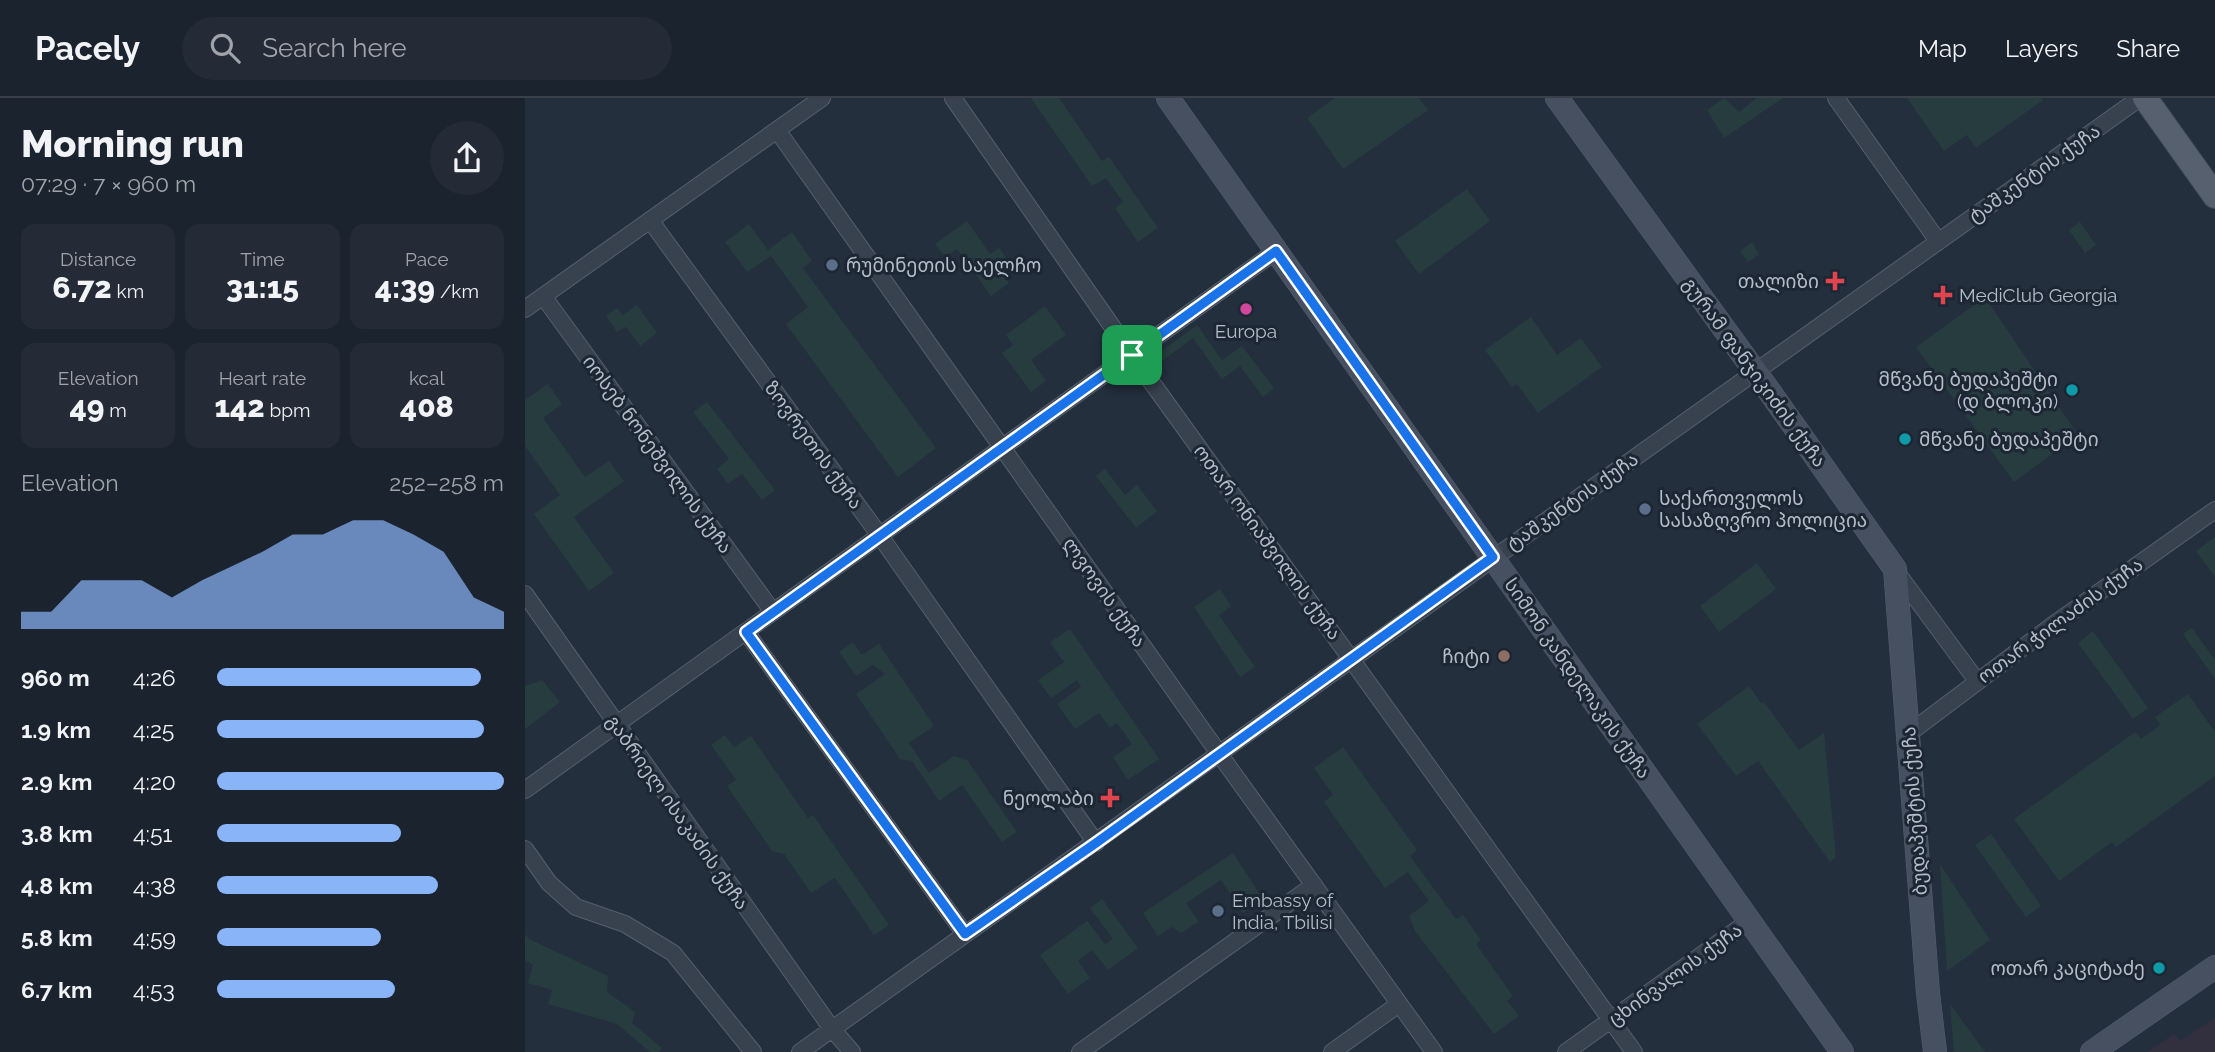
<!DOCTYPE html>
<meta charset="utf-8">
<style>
:root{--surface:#1b232e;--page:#242b36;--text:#f1f3f6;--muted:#a0a4aa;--line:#39404a;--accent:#8ab4f8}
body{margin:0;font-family:Raleway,"Noto Sans Georgian",sans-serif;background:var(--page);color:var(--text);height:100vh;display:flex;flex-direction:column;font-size:26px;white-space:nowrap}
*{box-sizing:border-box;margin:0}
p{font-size:23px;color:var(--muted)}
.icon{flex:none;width:38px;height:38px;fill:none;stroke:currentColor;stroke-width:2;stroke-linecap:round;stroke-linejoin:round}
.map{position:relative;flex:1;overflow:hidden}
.panel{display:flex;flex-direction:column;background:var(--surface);width:525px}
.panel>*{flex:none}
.pin{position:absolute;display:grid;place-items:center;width:60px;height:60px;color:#fff;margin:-30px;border-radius:14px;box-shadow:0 4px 10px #0006}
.round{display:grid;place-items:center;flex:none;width:74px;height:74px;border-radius:37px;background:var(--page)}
.overview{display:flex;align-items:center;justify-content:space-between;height:119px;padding:0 21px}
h1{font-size:38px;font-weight:800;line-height:52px}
.metrics{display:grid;grid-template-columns:repeat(3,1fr);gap:10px;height:119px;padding:7px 21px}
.metrics div{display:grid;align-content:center;border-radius:14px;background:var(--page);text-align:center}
.metrics b{font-size:30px;font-weight:800}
.metrics small{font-size:19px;font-weight:400}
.metrics p{font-size:19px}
.chart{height:196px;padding:14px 21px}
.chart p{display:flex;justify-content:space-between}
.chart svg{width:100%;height:126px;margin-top:7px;fill:var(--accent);opacity:.7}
ul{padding:0 21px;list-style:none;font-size:23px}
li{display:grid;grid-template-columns:112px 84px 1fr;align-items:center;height:52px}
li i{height:18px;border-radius:9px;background:var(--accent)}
header{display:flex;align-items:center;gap:42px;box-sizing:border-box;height:98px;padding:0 35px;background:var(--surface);border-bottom:2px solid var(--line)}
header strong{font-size:33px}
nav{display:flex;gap:38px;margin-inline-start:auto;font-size:24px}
.search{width:490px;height:63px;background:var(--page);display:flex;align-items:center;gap:18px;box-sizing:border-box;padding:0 24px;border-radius:38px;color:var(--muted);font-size:26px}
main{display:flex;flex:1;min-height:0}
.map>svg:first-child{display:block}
.medical{fill:#32303f}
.green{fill:#263c3f}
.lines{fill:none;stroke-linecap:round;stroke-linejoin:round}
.minor-casing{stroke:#565f6c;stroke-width:18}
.secondary-casing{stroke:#565f6c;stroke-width:24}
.primary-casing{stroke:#414a57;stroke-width:26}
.minor{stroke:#38414e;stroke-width:16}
.secondary{stroke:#465061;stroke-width:23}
.primary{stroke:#56606e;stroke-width:24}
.route-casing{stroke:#fff;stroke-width:14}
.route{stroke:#1a73e8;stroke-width:9}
.service-dot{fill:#5c6f8a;stroke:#1d2633;stroke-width:2.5}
.health-dot{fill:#e0444e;stroke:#1d2633;stroke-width:2.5}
.hotel-dot{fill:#d1479c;stroke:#1d2633;stroke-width:2.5}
.culture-dot{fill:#0f9aa8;stroke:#1d2633;stroke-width:2.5}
.education-dot{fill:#8d6e63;stroke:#1d2633;stroke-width:2.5}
.labels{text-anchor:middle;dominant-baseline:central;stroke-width:6;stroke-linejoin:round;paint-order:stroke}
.street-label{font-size:19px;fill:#b4bcc9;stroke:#1d2633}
.poi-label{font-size:19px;fill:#b4bcc9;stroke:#1d2633;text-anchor:start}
</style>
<header>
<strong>Pacely</strong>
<div class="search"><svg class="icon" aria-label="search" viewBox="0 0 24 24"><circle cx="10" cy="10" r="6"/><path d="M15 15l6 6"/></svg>Search here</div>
<nav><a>Map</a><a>Layers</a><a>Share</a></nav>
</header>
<main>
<section class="panel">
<div class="overview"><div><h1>Morning run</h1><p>07:29 · 7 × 960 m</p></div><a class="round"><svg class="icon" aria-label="share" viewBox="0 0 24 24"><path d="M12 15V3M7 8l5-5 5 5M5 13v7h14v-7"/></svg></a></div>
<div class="metrics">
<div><p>Distance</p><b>6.72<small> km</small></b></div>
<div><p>Time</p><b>31:15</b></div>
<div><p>Pace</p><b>4:39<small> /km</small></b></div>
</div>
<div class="metrics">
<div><p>Elevation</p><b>49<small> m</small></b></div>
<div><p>Heart rate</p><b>142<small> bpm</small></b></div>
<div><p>kcal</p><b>408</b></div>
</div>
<div class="chart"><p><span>Elevation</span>252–258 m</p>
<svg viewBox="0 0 160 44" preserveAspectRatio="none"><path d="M0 44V38L10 38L20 27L30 27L40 27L50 33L60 27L70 22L80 17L90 11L100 11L110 6L120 6L130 11L140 17L150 33L160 38V44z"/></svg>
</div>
<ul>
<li><b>960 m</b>4:26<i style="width:92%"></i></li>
<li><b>1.9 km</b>4:25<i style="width:93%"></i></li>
<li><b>2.9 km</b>4:20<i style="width:100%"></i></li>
<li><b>3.8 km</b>4:51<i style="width:64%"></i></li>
<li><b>4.8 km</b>4:38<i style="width:77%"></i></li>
<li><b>5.8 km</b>4:59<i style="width:57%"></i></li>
<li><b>6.7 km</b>4:53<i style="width:62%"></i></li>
</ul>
</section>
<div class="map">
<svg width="1690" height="954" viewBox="0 0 1690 954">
<rect width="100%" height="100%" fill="#242f3e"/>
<path class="medical" d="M1690,920v34h-67l26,-18 6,7z"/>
<path class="green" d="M506,0h28l43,63 7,-4 49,71 -20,14 -23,-34 8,-6 -17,-24 -14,8z
M810,0h84l9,12 -85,59 -36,-51z
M1199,0l15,14 18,-14h26l-59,40 -17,-28z
M1382,0h134l2,2 -67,48 -9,-13 -23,16z
M942,91l23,32 -71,53 -24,-33z
M442,123l23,33 9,-6 14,19 -10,8 6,8 -18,13 -34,-47 -12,8 -10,-13z
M1555,124l16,23 -11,8 -16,-23z
M224,126l19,26 24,-18 20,29 -9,7 133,180 -38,29 -112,-153 22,-17 -37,-51 -24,16 -22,-30z
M1227,144l7,12 -11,8 -8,-11z
M1460,199l93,138 -64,47 -98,-135z
M112,207l20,28 -17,13 -14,-19 -9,5 -11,-16 11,-8 6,7z
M520,208l21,29 -35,25 15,21 -15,11 -29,-39 11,-8 -7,-10z
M1006,219l26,38 24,-17 21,29 -64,46 -21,-29 -5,3 -27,-37z
M672,227l25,35 20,-14 32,42 -11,9 -23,-31 -18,13 -29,-41 -36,27 -5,-7z
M23,286l14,20 -19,14 42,59 24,-16 15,20 -50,36 40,56 -25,18 -55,-77 26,-19 -35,-49v-46z
M182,304l68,88 -13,10 -20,-26 -14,10 -11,-15 12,-10 -36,-47z
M580,371l20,26 12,-10 20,26 -21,17 -40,-52z
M1690,439v40l-19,-26z
M1232,465l19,26 -57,43 -19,-26z
M695,491l11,17 -12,9 36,52 -15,10 -46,-70z
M1667,530l23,32v19l-32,-45z
M545,531l89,130 -31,21 -15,-23 19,-13 -15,-21 -7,5 -11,-15 -24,16 -18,-25 24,-17 -4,-7 -26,18 -13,-18 26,-18 -14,-20z
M1568,533l55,77 -15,11 -55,-76z
M328,544l9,13 17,-11 55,82 -25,17 20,30 25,-17 13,4 50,72 -15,10 -40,-57 -23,16 -27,-40 -12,-2 -44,-65 29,-20 -12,-9 -17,11 -17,-24z
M17,582l18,22 -35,27v-43z
M1224,588l12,17 3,-1 35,48 25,-17 12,124 -6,5 -72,-101 -22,15 -39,-52z
M1663,596l27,38v44l-99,71 -4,-5 -53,39 -45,-62 121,-87 6,7 19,-14 -5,-8z
M200,637l9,12 17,-11 57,82 5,-3 76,110 -15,10 -39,-57 -24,15 -27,-39 -12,-3 -45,-65 9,-6 -25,-35z
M818,649l74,103 -7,6 46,63 7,-4 18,25 -5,4 37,52 -6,5 12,15 -25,18 -79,-103 -6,-15 20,-15 -21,-29 -23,16 -61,-86 9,-7 -19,-27z
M1466,736l50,72 -15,11 -51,-72z
M708,755l30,46 -20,14 -22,-33 -35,23 13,19 -18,11 -9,-6 -14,9 -15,-23z
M1415,766l50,76 -43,31z
M577,801l36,49 -30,22 -16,-20 -14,11 12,17 -22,16 -28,-39 47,-34 18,23 8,-5 -23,-31z
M0,836l4,5 79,37 -1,16 28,20 -3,11 30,25 -3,4h-9l-33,-28 -69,-20 4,-14 -24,-7 5,-18 -8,-5z
M1425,906l35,48h-31z"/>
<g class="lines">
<defs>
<path id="minor" d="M428,0l179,257 502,697
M1311,0l102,143
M252,32l443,625 214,297
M125,122l230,316 216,307
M18,198l230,316
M0,211l297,-211
M1370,472l82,111
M0,496l307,435 20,23
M221,534l219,302
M1383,636l149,-112 158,-112
M0,692l751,-539
M0,751l24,34 27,24 49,17 48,29 80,99
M275,954l1340,-954
M555,954l234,-167
M807,954l67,-48
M1041,954l183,-131"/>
<path id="secondary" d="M643,0l674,954
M1032,0l210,290 128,181 33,424 7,59
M1567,954l123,-85"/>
<path id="primary" d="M1620,0l70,98"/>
</defs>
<use href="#minor" class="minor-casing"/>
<use href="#secondary" class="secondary-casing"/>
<use href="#primary" class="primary-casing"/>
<use href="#minor" class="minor"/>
<use href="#secondary" class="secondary"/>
<use href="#primary" class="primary"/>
</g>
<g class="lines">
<defs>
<path id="route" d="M751,153l217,306 -397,286 -131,91 -219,-302z"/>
</defs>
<use href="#route" class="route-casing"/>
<use href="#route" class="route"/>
</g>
<g class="service-dot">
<circle cx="307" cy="167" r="7"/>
<circle cx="1120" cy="411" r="7"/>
<circle cx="693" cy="813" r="7"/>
</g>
<g class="health-dot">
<path d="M1306.5 172.5h7v7h7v7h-7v7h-7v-7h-7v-7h7z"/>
<path d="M1414.5 186.5h7v7h7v7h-7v7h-7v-7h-7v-7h7z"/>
<path d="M581.5 689.5h7v7h7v7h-7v7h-7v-7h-7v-7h7z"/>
</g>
<circle class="hotel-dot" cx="721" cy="211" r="7"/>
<g class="culture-dot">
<circle cx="1547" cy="292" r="7"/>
<circle cx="1380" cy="341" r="7"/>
<circle cx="1634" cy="870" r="7"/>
</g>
<circle class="education-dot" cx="979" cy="558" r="7"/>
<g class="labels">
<g class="street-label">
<text transform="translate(1509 75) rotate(-35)">ტაშკენტის ქუჩა</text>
<text transform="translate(1230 274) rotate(54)">გურამ ფანჯიკიძის ქუჩა</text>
<text transform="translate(289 347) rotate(54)">ზოვრეთის ქუჩა</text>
<text transform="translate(133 356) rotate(54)">იოსებ ნონეშვილის ქუჩა</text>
<text transform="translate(1047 403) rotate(-35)">ტაშკენტის ქუჩა</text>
<text transform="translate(743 444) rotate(54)">ოთარ ონიაშვილის ქუჩა</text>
<text transform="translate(580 494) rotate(55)">ლვოვის ქუჩა</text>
<text transform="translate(1535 522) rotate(-36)">ოთარ ჭილაძის ქუჩა</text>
<text transform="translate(1053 580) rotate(55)">სიმონ კანდელაკის ქუჩა</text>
<text transform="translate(1389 713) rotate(-94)">ბუდაპეშტის ქუჩა</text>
<text transform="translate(153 714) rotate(55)">გაბრიელ ისაკაძის ქუჩა</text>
<text transform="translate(1150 876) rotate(-36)">ცხინვალის ქუჩა</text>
</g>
<g class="poi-label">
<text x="321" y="167">რუმინეთის საელჩო</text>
<text x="1294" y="183" text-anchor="end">თალიზი</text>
<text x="1434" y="197">MediClub Georgia</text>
<text x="721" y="233" text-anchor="middle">Europa</text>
<text x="1533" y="281" text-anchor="end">მწვანე ბუდაპეშტი<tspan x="1533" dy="22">(დ ბლოკი)</tspan></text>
<text x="1394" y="341">მწვანე ბუდაპეშტი</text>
<text x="1134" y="400">საქართველოს<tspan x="1134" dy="22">სასაზღვრო პოლიცია</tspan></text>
<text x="965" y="558" text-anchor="end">ჩიტი</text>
<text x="569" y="700" text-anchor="end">ნეოლაბი</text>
<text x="707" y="802">Embassy of<tspan x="707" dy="22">India, Tbilisi</tspan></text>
<text x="1620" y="870" text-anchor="end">ოთარ კაციტაძე</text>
</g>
</g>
</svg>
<div class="pin" style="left:607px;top:257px;background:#1e9e55"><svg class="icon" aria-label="arrive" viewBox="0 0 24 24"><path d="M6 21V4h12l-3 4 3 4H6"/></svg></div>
</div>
</main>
